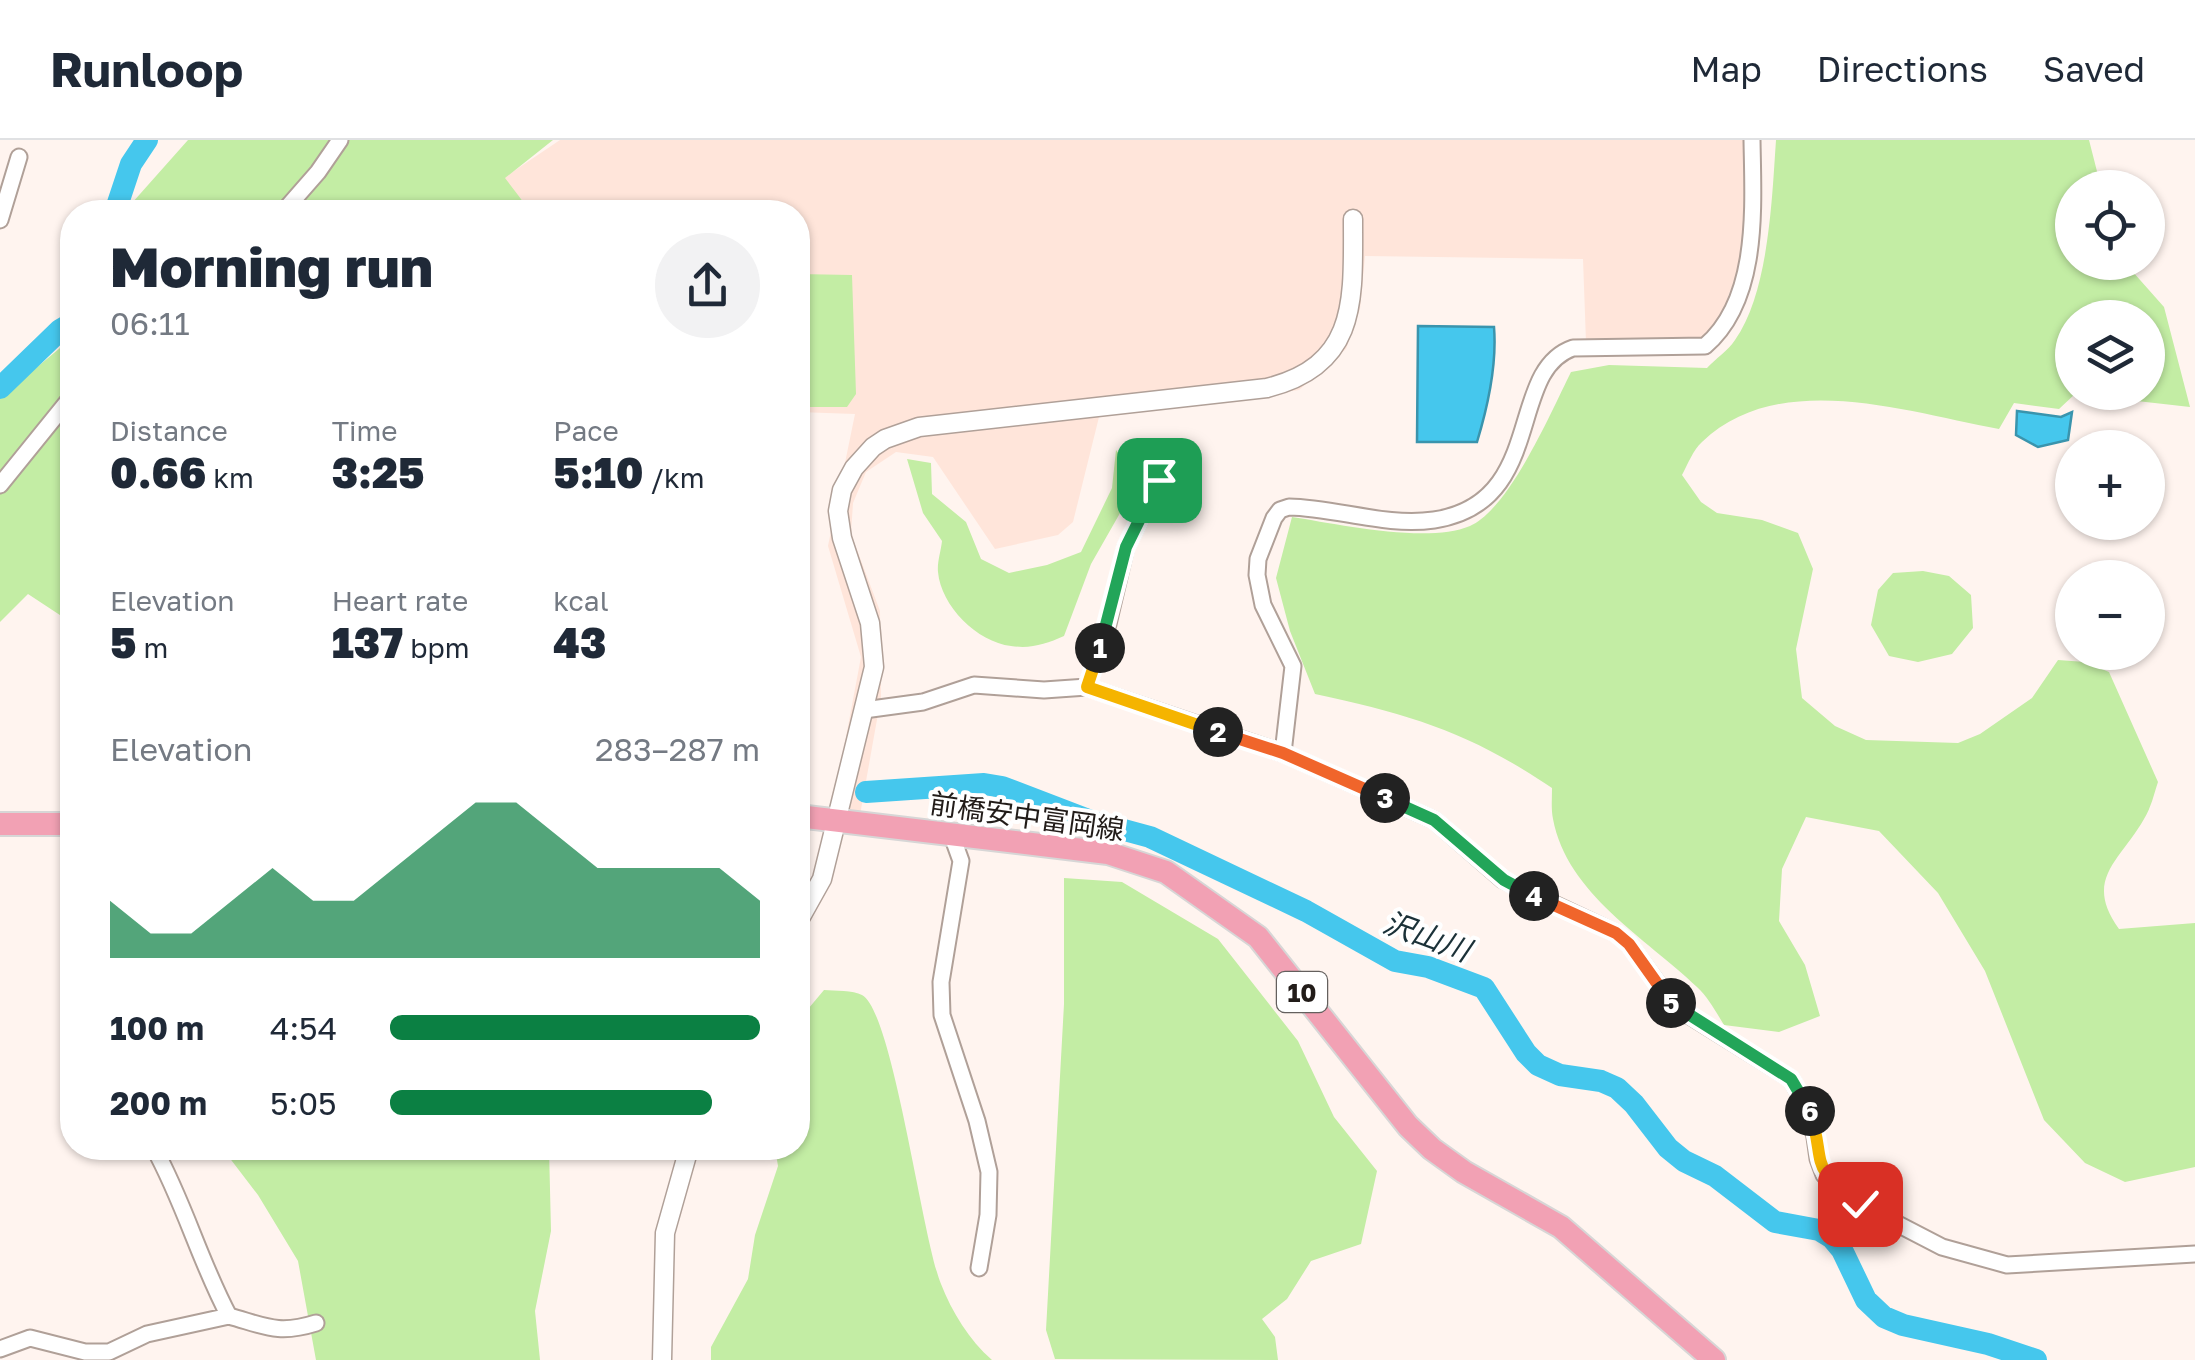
<!DOCTYPE html>
<meta charset="utf-8">
<style>
:root{--surface:#fff;--page:#f2f2f3;--text:#1f2937;--muted:#747a83;--line:#e0e1e3;--accent:#0b8043}
body{margin:0;font-family:"Golos Text","Noto Sans JP",sans-serif;background:var(--page);color:var(--text);height:100vh;display:flex;flex-direction:column;font-size:38px;white-space:nowrap}
*{box-sizing:border-box;margin:0}
p{font-size:32px;color:var(--muted)}
.icon{flex:none;width:55px;height:55px;fill:none;stroke:currentColor;stroke-width:2;stroke-linecap:round;stroke-linejoin:round}
.map{position:relative;flex:1;overflow:hidden}
.drawer{position:absolute;left:60px;top:60px;width:750px;height:960px;display:flex;flex-direction:column;background:var(--surface);border-radius:40px;box-shadow:0 2px 8px #0004}
.drawer>*{flex:none}
.buttons{position:absolute;left:2055px;top:30px;display:grid;gap:20px}
.buttons a{display:grid;place-items:center;width:110px;height:110px;border-radius:50%;background:var(--surface);box-shadow:0 2px 8px #0004;font-size:50px}
.pin{position:absolute;display:grid;place-items:center;width:85px;height:85px;color:#fff;margin:-42px;border-radius:20px;box-shadow:0 5px 15px #0006}
.km{position:absolute;width:50px;height:50px;margin:-25px;border-radius:50%;background:#222;color:#fff;font-size:28px;line-height:50px;text-align:center}
.round{display:grid;place-items:center;flex:none;width:105px;height:105px;border-radius:52px;background:var(--page)}
.headline{display:flex;align-items:center;justify-content:space-between;height:170px;padding:0 50px}
h1{font-size:55px;font-weight:800;line-height:75px}
.figures{display:grid;grid-template-columns:repeat(3,1fr);gap:15px;height:170px;padding:10px 50px}
.figures div{display:grid;align-content:center}
.figures b{font-size:42px;font-weight:800}
.figures small{font-size:28px;font-weight:400}
.figures p{font-size:28px}
.chart{height:280px;padding:20px 50px}
.chart p{display:flex;justify-content:space-between}
.chart svg{width:100%;height:180px;margin-top:10px;fill:var(--accent);opacity:.7}
ul{padding:0 50px;list-style:none;font-size:32px}
li{display:grid;grid-template-columns:160px 120px 1fr;align-items:center;height:75px}
li i{height:25px;border-radius:12px;background:var(--accent)}
header{display:flex;align-items:center;gap:60px;box-sizing:border-box;height:140px;padding:0 50px;background:var(--surface);border-bottom:2px solid var(--line)}
header strong{font-size:48px}
nav{display:flex;gap:55px;margin-inline-start:auto;font-size:35px}
.map>svg:first-child{display:block}
.built{fill:#ffe5da}
.green{fill:#c3eda4;fill-rule:evenodd}
.water{fill:#45c7ed;stroke:#3a94ad;stroke-width:2.5}
.lines{fill:none;stroke-linecap:round;stroke-linejoin:round}
.river{stroke:#45c7ed;stroke-width:22}
.minor-casing{stroke:#b0a098;stroke-width:19}
.tertiary-casing{stroke:#b0a098;stroke-width:21}
.primary-casing{stroke:#d7d6d6;stroke-width:26}
.minor{stroke:#fff;stroke-width:15}
.tertiary{stroke:#fff;stroke-width:18}
.primary{stroke:#f2a1b4;stroke-width:22}
.split-1-casing{stroke:#fff;stroke-width:20}
.split-2-casing{stroke:#fff;stroke-width:20}
.split-3-casing{stroke:#fff;stroke-width:20}
.split-4-casing{stroke:#fff;stroke-width:20}
.split-5-casing{stroke:#fff;stroke-width:20}
.split-6-casing{stroke:#fff;stroke-width:20}
.split-7-casing{stroke:#fff;stroke-width:20}
.split-1{stroke:#22a559;stroke-width:12}
.split-2{stroke:#f5b400;stroke-width:12}
.split-3{stroke:#f0652b;stroke-width:12}
.split-4{stroke:#22a559;stroke-width:12}
.split-5{stroke:#f0652b;stroke-width:12}
.split-6{stroke:#22a559;stroke-width:12}
.split-7{stroke:#f5b400;stroke-width:12}
.labels{text-anchor:middle;dominant-baseline:central;stroke-width:8;stroke-linejoin:round;paint-order:stroke}
.shield{fill:#fff;stroke:#64605e;stroke-width:2.5}
.shield-label{font-size:25px;font-weight:bold;fill:#221c19}
.street-label{font-size:28px;fill:#221c19;stroke:#fff}
.water-label{font-size:30px;font-style:italic;fill:#1b3138;stroke:#fff}
</style>
<header>
<strong>Runloop</strong>
<nav><a>Map</a><a>Directions</a><a>Saved</a></nav>
</header>
<div class="map">
<svg width="2195" height="1220" viewBox="0 0 2195 1220">
<rect width="100%" height="100%" fill="#fff4ef"/>
<path class="built" d="M560,0h1187l-1,109 -32,85 -18,9 -110,-1 -3,-83 -218,-3 -5,53 -14,40 -47,41 -200,27 -26,105 -15,13 -63,14 -62,-92 -37,-5 -30,20 -13,31 -2,31 29,77 1,86 -21,118 -26,-14 27,-144 -33,-111 27,-132 -57,-2v-200h-264l-32,-33z"/>
<path class="green" d="M188,0h365l-48,38 26,34h-402l3,-9z
M1776,0h313l12,47 -29,1v74l53,1 39,44 26,100 -115,-13 -16,15 -45,-6 -15,26c-93,-17 -219,-61 -297,13 -9,8 -14,22 -20,33l19,27 16,11 45,7 36,13 15,36 -17,80 6,49 33,28 31,14 92,3 22,-9 52,-36 26,-38 27,2 24,10 49,110c-4,12 -7,26 -14,37 -24,42 -61,60 -25,110l76,-6v244l-70,15 -40,-19 -41,-43 -59,-149 -47,-78 -59,-62 -73,-14 -24,52 -3,52 26,44 15,51 -41,16 -55,-7c-8,-13 -16,-28 -27,-38 -51,-49 -130,-93 -144,-168 -2,-10 -1,-21 -1,-31 -83,-56 -140,-73 -237,-94l-25,-63 -14,-53 16,-61c46,7 135,27 178,9 40,-18 81,-114 101,-154l38,-7 98,3c8,-9 21,-17 28,-28 34,-48 37,-142 41,-200zM2072,178h76v74h-76z
M798,134l54,1 4,119 -9,13h-49z
M72,198v285l-44,-29 -28,28v-224z
M1116,310l24,28 -49,86 -27,72c-18,8 -33,13 -53,10 -34,-4 -70,-40 -73,-74 -1,-10 3,-21 4,-31l-19,-28 -16,-54 24,4 1,31 34,28 15,37 28,14 38,-8 34,-13 31,-64z
M1923,431l26,5 22,19 2,33 -21,26 -34,8 -29,-6 -18,-31 7,-35 15,-17z
M1064,738l58,4 96,57 80,102 36,76 43,54 -16,73 -50,17 -24,38 -25,20 13,18 3,23 -223,-1 -9,-29 18,-326z
M824,850c11,1 29,0 38,5 31,16 60,243 79,289 11,28 28,56 51,76h-281v-13l37,-68 7,-44 23,-69 -3,-18h23v-127z
M222,1008h327l2,83 -16,80 5,49h-224l-18,-99 -40,-66z"/>
<path class="water" d="M1418,186l76,1c3,38 -6,79 -17,115h-60z
M2017,271l44,6 11,-5 -4,28 -30,7 -22,-12z"/>
<g class="lines">
<path class="river" d="M115,72l16,-48 16,-24
M0,248l60,-58 12,-7
M866,652l118,-8 18,3 89,34 59,16 156,74 89,50 33,6 56,21 42,65 12,12 22,10 41,6 16,7 17,16 34,44 16,13 31,15 60,46 44,8 13,8 10,12 24,50 18,17 19,8 85,19 48,16"/>
<defs>
<path id="minor" d="M283,72l35,-40 22,-32
M0,80l19,-63
M0,345l72,-89
M1087,547l21,-63 18,-77 33,-66
M864,570l59,-8 51,-17 70,5 43,-3 196,66 151,67 69,60 113,53 13,11 45,62 117,73 21,37 6,43 6,16 35,29 83,43 65,18 188,-11
M1283,613l10,-87 -30,-61 -6,-30 1,-16 16,-41 6,-8 9,-3c48,1 97,20 145,13 113,-17 72,-149 139,-172l132,-2c55,-47 48,-140 47,-206
M952,696l9,25 -20,121 1,33 35,106 12,51 -1,43 -9,53
M229,1176c36,10 49,19 87,7
M0,1209l30,-11 55,14h24l38,-18 82,-18c-29,-54 -45,-114 -75,-168"/>
<path id="tertiary" d="M798,782l24,-43 52,-212 -4,-44 -28,-85 -4,-27 4,-21 12,-22 19,-21 12,-8 34,-12 348,-39c92,-23 86,-89 86,-169
M662,1220l3,-127 24,-85"/>
<path id="primary" d="M798,676l310,37 58,19 92,65 150,189 24,23 32,23 97,55 153,133
M0,684h72"/>
</defs>
<use href="#minor" class="minor-casing"/>
<use href="#tertiary" class="tertiary-casing"/>
<use href="#primary" class="primary-casing"/>
<use href="#minor" class="minor"/>
<use href="#tertiary" class="tertiary"/>
<use href="#primary" class="primary"/>
</g>
<g class="lines">
<defs>
<path id="split-1" d="M1100,508l26,-101 33,-67"/>
<path id="split-2" d="M1100,508l-13,39 131,45"/>
<path id="split-3" d="M1218,592l65,21 102,45"/>
<path id="split-4" d="M1385,658l49,22 70,60 30,16"/>
<path id="split-5" d="M1534,756l82,37 13,11 42,59"/>
<path id="split-6" d="M1671,863l120,76 19,32"/>
<path id="split-7" d="M1810,971c17,55 -4,53 50,93"/>
</defs>
<use href="#split-1" class="split-1-casing"/>
<use href="#split-2" class="split-2-casing"/>
<use href="#split-3" class="split-3-casing"/>
<use href="#split-4" class="split-4-casing"/>
<use href="#split-5" class="split-5-casing"/>
<use href="#split-6" class="split-6-casing"/>
<use href="#split-7" class="split-7-casing"/>
<use href="#split-1" class="split-1"/>
<use href="#split-2" class="split-2"/>
<use href="#split-3" class="split-3"/>
<use href="#split-4" class="split-4"/>
<use href="#split-5" class="split-5"/>
<use href="#split-6" class="split-6"/>
<use href="#split-7" class="split-7"/>
</g>
<g class="labels">
<rect class="shield" x="1277" y="832" width="50" height="40" rx="8"/>
<g class="shield-label">
<text x="1302" y="852">10</text>
</g>
<g class="street-label">
<text transform="translate(1027 676) rotate(8)">前橋安中富岡線</text>
</g>
<g class="water-label">
<text transform="translate(1427 796) rotate(20)">沢山川</text>
</g>
</g>
</svg>
<div class="buttons">
<a><svg class="icon" aria-label="locate" viewBox="0 0 24 24"><circle cx="12" cy="12" r="6"/><path d="M12 2v4M12 18v4M2 12h4M18 12h4"/></svg></a>
<a><svg class="icon" aria-label="layers" viewBox="0 0 24 24"><path d="M12 4l9 5-9 5-9-5zM3 14l9 5 9-5"/></svg></a>
<a>+</a>
<a>−</a>
</div>
<div class="pin" style="left:1159px;top:340px;background:#1e9e55"><svg class="icon" aria-label="arrive" viewBox="0 0 24 24"><path d="M6 21V4h12l-3 4 3 4H6"/></svg></div>
<div class="pin" style="left:1860px;top:1064px;background:#d93025"><svg class="icon" aria-label="check" viewBox="0 0 24 24"><path d="M5 12l5 5 9-10"/></svg></div>
<b class="km" style="left:1100px;top:508px">1</b>
<b class="km" style="left:1218px;top:592px">2</b>
<b class="km" style="left:1385px;top:658px">3</b>
<b class="km" style="left:1534px;top:756px">4</b>
<b class="km" style="left:1671px;top:863px">5</b>
<b class="km" style="left:1810px;top:971px">6</b>
<section class="drawer">
<div class="headline"><div><h1>Morning run</h1><p>06:11</p></div><a class="round"><svg class="icon" aria-label="share" viewBox="0 0 24 24"><path d="M12 15V3M7 8l5-5 5 5M5 13v7h14v-7"/></svg></a></div>
<div class="figures">
<div><p>Distance</p><b>0.66<small> km</small></b></div>
<div><p>Time</p><b>3:25</b></div>
<div><p>Pace</p><b>5:10<small> /km</small></b></div>
</div>
<div class="figures">
<div><p>Elevation</p><b>5<small> m</small></b></div>
<div><p>Heart rate</p><b>137<small> bpm</small></b></div>
<div><p>kcal</p><b>43</b></div>
</div>
<div class="chart"><p><span>Elevation</span>283–287 m</p>
<svg viewBox="0 0 160 44" preserveAspectRatio="none"><path d="M0 44V30L10 38L20 38L30 30L40 22L50 30L60 30L70 22L80 14L90 6L100 6L110 14L120 22L130 22L140 22L150 22L160 30V44z"/></svg>
</div>
<ul>
<li><b>100 m</b>4:54<i style="width:100%"></i></li>
<li><b>200 m</b>5:05<i style="width:87%"></i></li>
</ul>
</section>
</div>
